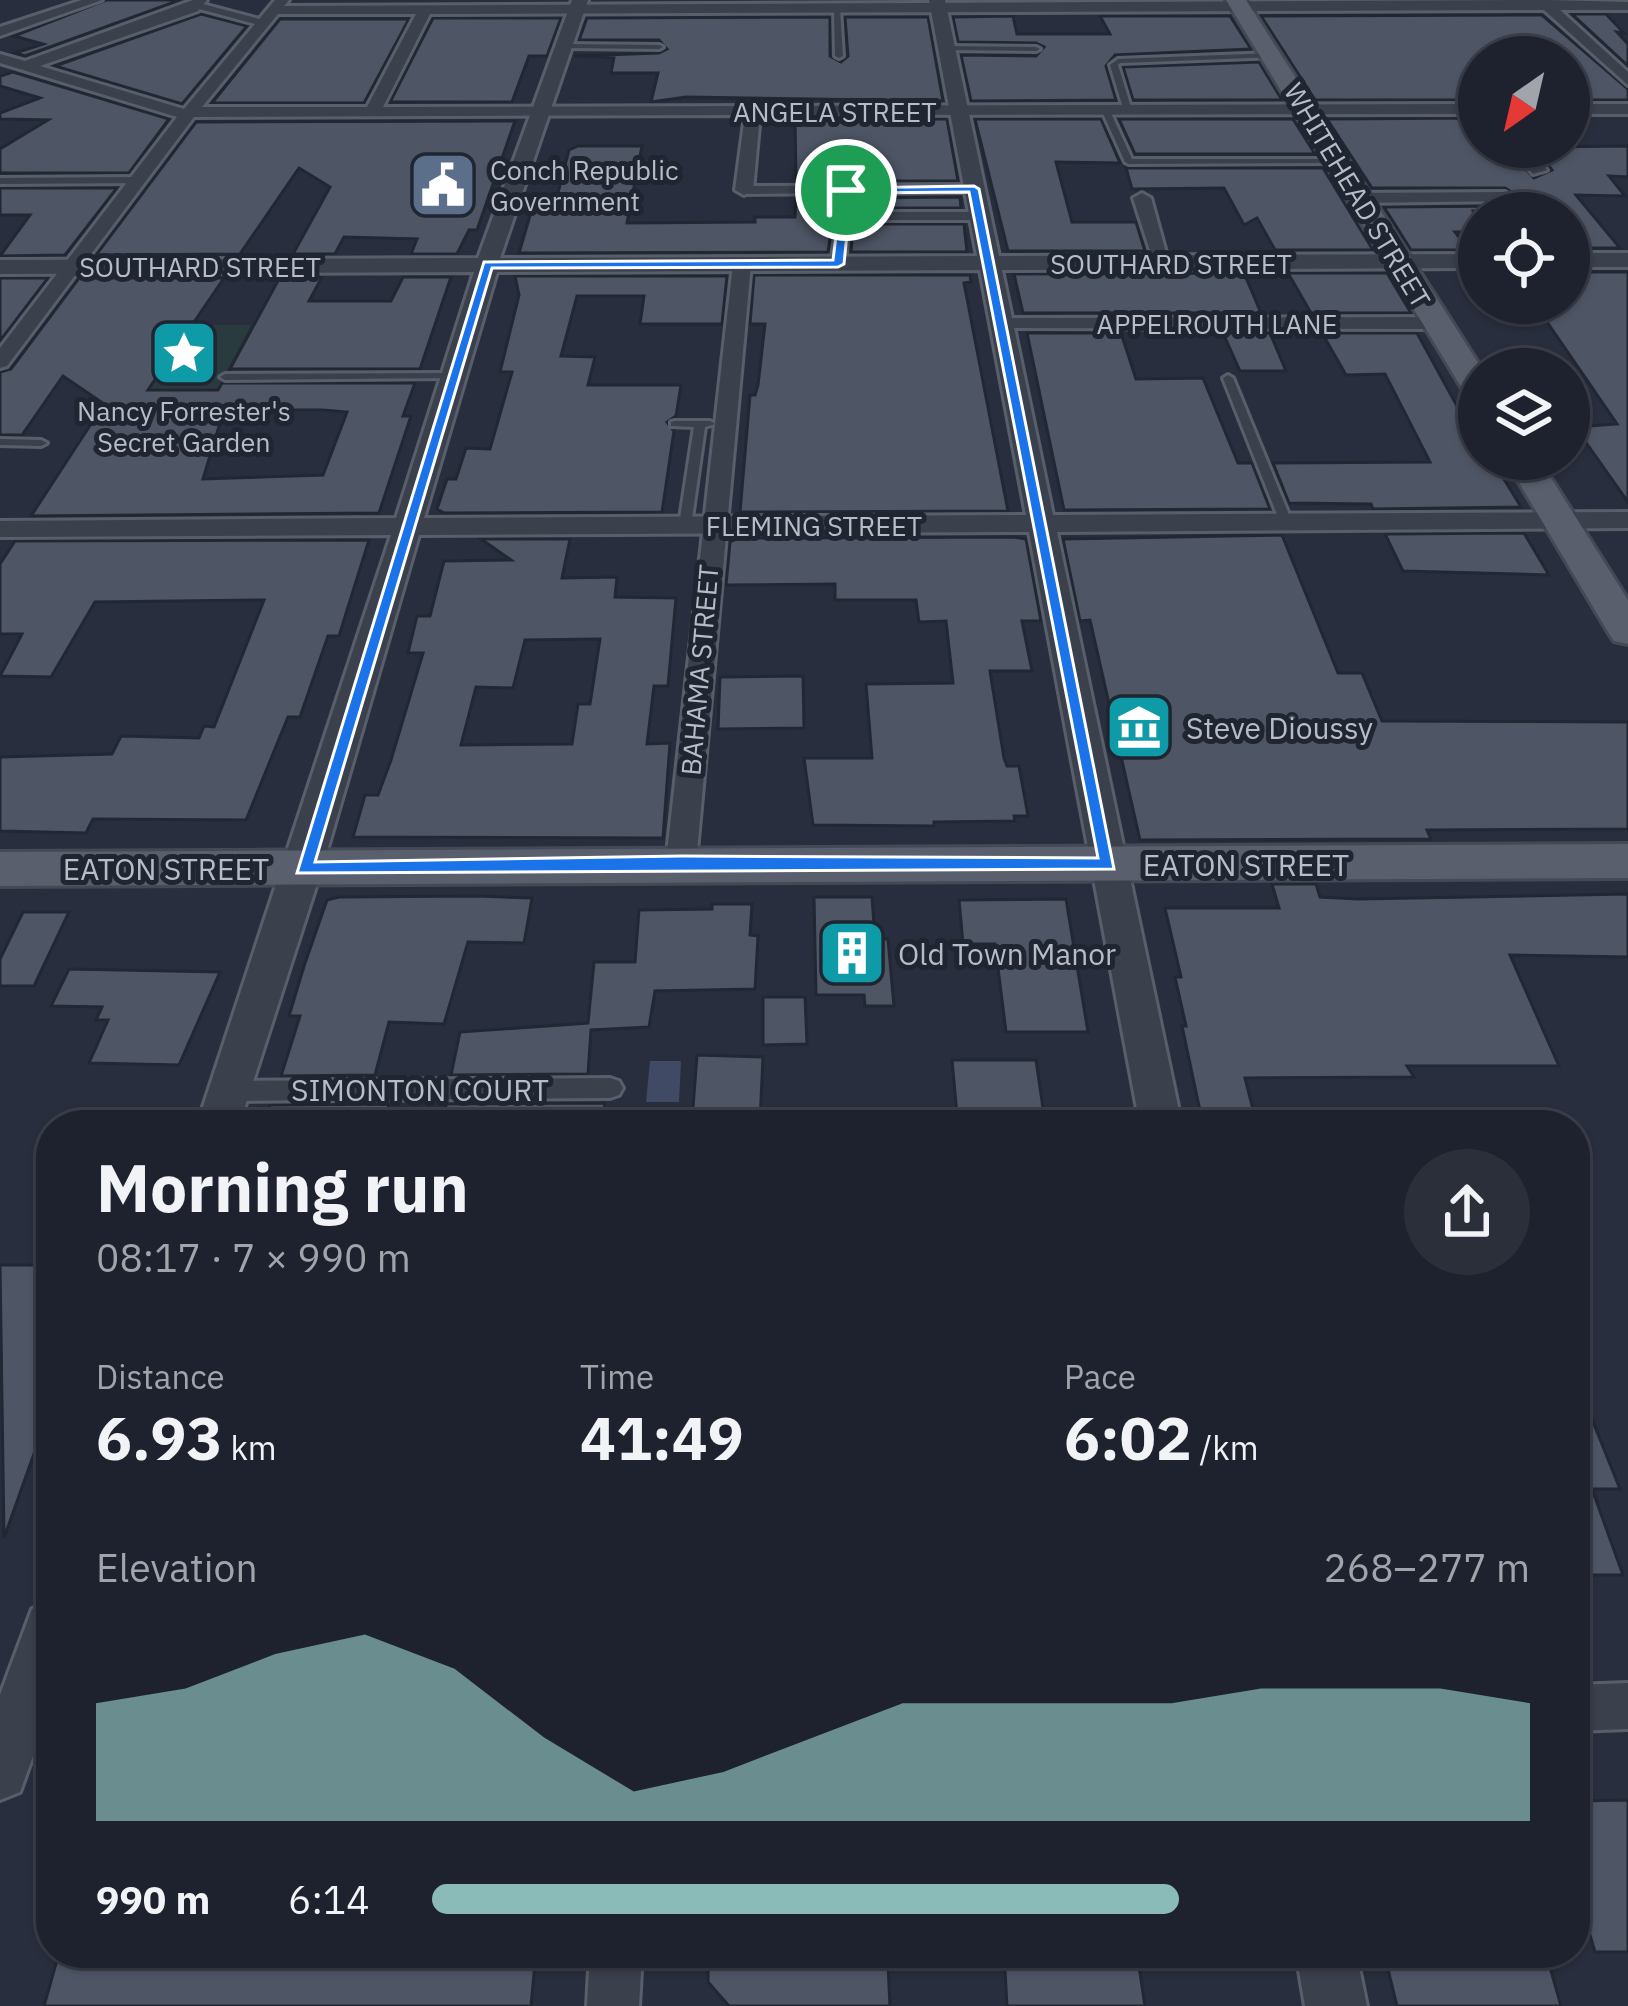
<!DOCTYPE html>
<meta charset="utf-8">
<style>
:root{--surface:#1e222e;--page:#2b2f3a;--text:#f1f3f6;--muted:#a1a4aa;--line:#3c3f4a;--accent:#8bbbb9}
body{margin:0;font-family:"IBM Plex Sans",sans-serif;background:var(--page);color:var(--text);height:100vh;display:flex;flex-direction:column;font-size:45px;white-space:nowrap}
*{box-sizing:border-box;margin:0}
p{font-size:39px;color:var(--muted)}
.icon{flex:none;width:66px;height:66px;fill:none;stroke:currentColor;stroke-width:2;stroke-linecap:round;stroke-linejoin:round}
.map{position:relative;flex:1;overflow:hidden}
.side{position:absolute;left:36px;top:1110px;width:1554px;height:858px;display:flex;flex-direction:column;background:var(--surface);border-radius:48px;box-shadow:0 3px 9px #0004,0 0 0 3px var(--line)}
.side>*{flex:none}
.needle{width:78px;rotate:214deg}
.tools{position:absolute;left:1458px;top:36px;display:grid;gap:24px}
.tools a{display:grid;place-items:center;width:132px;height:132px;border-radius:50%;background:var(--surface);box-shadow:0 3px 9px #0004,0 0 0 3px var(--line);font-size:60px}
.pin{position:absolute;display:grid;place-items:center;width:102px;height:102px;color:#fff;margin:-51px;border:6px solid #fff;border-radius:50%;box-shadow:0 3px 12px #0007}
.round{display:grid;place-items:center;flex:none;width:126px;height:126px;border-radius:63px;background:var(--page)}
.summary{display:flex;align-items:center;justify-content:space-between;height:204px;padding:0 60px}
h1{font-size:66px;font-weight:700;line-height:90px}
.figures{display:grid;grid-template-columns:repeat(3,1fr);gap:18px;height:204px;padding:12px 60px}
.figures div{display:grid;align-content:center}
.figures b{font-size:60px;font-weight:700}
.figures small{font-size:33px;font-weight:400}
.figures p{font-size:33px}
.chart{height:336px;padding:24px 60px}
.chart p{display:flex;justify-content:space-between}
.chart svg{width:100%;height:216px;margin-top:12px;fill:var(--accent);opacity:.7}
ul{padding:0 60px;list-style:none;font-size:39px}
li{display:grid;grid-template-columns:192px 144px 1fr;align-items:center;height:90px}
li i{height:30px;border-radius:15px;background:var(--accent)}
.map>svg:first-child{display:block}
.green{fill:#2a3b3f}
.water{fill:#404a64}
.building{fill:#4e5565;stroke:#222734;stroke-width:3;fill-rule:evenodd}
.lines{fill:none;stroke-linecap:round;stroke-linejoin:round}
.service-casing{stroke:#595e6b;stroke-width:6}
.pedestrian-casing{stroke:#595e6b;stroke-width:6}
.minor-casing{stroke:#595e6b;stroke-width:6}
.tertiary-casing{stroke:#595e6b;stroke-width:6}
.primary-casing{stroke:#444956;stroke-width:6}
.service{fill:#3b404d;fill-rule:evenodd}
.pedestrian{fill:#3b404d;fill-rule:evenodd}
.minor{fill:#3b404d;fill-rule:evenodd}
.tertiary{fill:#3b404d;fill-rule:evenodd}
.primary{fill:#595f6d;fill-rule:evenodd}
.route{fill:#1a73e8;stroke:#fff;stroke-width:3;fill-rule:evenodd}
.labels{text-anchor:middle;dominant-baseline:central;stroke-width:10;stroke-linejoin:round;paint-order:stroke}
.far-street-label{font-size:27px;fill:#b7bcc8;stroke:#202532}
.far-poi-label{font-size:27px;fill:#b7bcc8;stroke:#202532;text-anchor:start}
.poi-label{font-size:30px;fill:#b7bcc8;stroke:#202532;text-anchor:start}
.street-label{font-size:30px;fill:#b7bcc8;stroke:#202532}
</style>
<div class="map">
<svg width="1628" height="2006" viewBox="0 0 1628 2006">
<rect width="100%" height="100%" fill="#282e3d"/>
<path class="green" d="M150,325h101l-29,55 19,1 -16,32h-130z"/>
<path class="water" d="M650,1061h31l-2,41h-33z"/>
<path class="building" d="M106,0h74l-155,56 -10,-3 28,-9 -29,-8z
M201,14l46,12 -65,78 -127,-38z
M1572,14h34l18,19 -7,-1 11,12v22z
M1542,15l86,74v11h-39l-20,-20v-23l-90,-1v44h-164l-54,-84z
M1013,16l4,18h93l-10,-18h130l21,33 -136,6 -9,11 10,34 -145,1 -10,-46 75,1 8,-9 -8,-4 -78,-1 -5,-25z
M830,17v39l11,6 7,-6 -3,-39h83l15,84 -257,-4 -35,5 7,-29h-47l3,-16 -40,-1 85,-3 8,-4 -8,-9h-80l8,-22z
M433,18h128l-14,38h-18l-17,46h-122z
M280,19h129l-45,84h-152z
M1259,62l23,38h-149l-10,-33z
M13,72l156,47 -40,54h-129v-24l48,-29 -48,-1v-6l40,-15 -40,-12v-10z
M1479,118v29h27l28,31 18,-8 -19,-23 95,-1v31l-19,-1 16,20 -49,-1 44,53h-51v-38l-96,1 6,21h-24l14,18h-58l-27,-43 127,-1 7,-10 -13,-8h-133l-45,-69z
M795,119h152l11,62h-162z
M975,119h126l19,44 -64,-1 16,60h64l9,29h-137z
M1119,119h174l22,35h-180z
M515,121l-38,109h-8l-12,24h-46l6,-15 -73,-2 -9,17h-42l37,-67 -31,-19 -59,86 -144,1 100,-133z
M578,146h64l-15,77 128,-1v-5h40l1,-19h40l-8,54 -309,1 12,-41h22l16,-62z
M1126,168h197l50,82h-98l-18,-32 -13,7 -20,-37 -92,1z
M0,188h117l-52,67 -65,1 30,-41h-30z
M960,197l1,11h-106v-10z
M853,224h111l3,28h-116z
M1569,272h59v230l-53,-75 42,-3 -83,-121h35z
M1244,273l17,40h-238l-9,-39z
M1288,273h99l24,40h-100z
M754,275h216l1,7 -7,1 44,228 -268,1 10,-117h5l3,-10 7,-61h-15z
M515,276h212l-5,48h-82l4,-28h-67l-16,60 34,1 -7,28h93l-5,31 -9,6 7,9 -12,81 -218,1 -7,-4 10,-30h9l10,-31 24,1 22,-77h-12l19,-77z
M280,277h42l-13,24h82l12,-24h48l-31,92h-190z
M0,278h48l-48,63z
M79,278h145l-76,112h70l4,-7h193l-12,33h8l-32,97 -348,3 73,-112 -41,-28 -41,59h-22v-63l11,-3zM224,410h99l24,2 -24,63 -120,4z
M1027,333h94l15,46 67,-1 35,85h14l18,46 -206,1z
M1223,333h47l16,38h-46z
M1322,333h95l62,113v15h14l28,46 -148,2 -2,-5 -82,-1 -16,-40 157,-1 -45,-88 -39,1z
M1524,533l25,42 -146,-4 -18,-37z
M1282,535l56,138h24l20,48 246,1v107l-201,1 4,9 -291,1 -50,-220 -10,1 -17,-82z
M1013,537l13,2 15,82h-19l10,50h-42l14,87 3,8h12l9,50h-14l1,5 -81,1v4l-121,-1 -9,-67h68l-6,-74 87,-1 -7,-62 -27,1 -3,-22h-81v-16l-109,1 4,-43 9,-4z
M481,539h89l-8,39 55,-1 -2,20 61,1 -8,88h-14l-7,58 23,-1 -7,95 -310,-1 12,-42h13l13,-35 32,-107h-15l9,-37h13l14,-55 67,-1zM600,639l-10,65h-12l-6,40 -111,1 15,-58 37,1 12,-48z
M369,540l-30,96h-11l-28,81h-12l-42,103 -153,-1 -7,14 -86,-2v-74l112,-3 9,-18 78,2 5,-12 10,1 50,-127 -169,2 -44,75 -51,-1 22,-42h-22v-70l15,-23z
M803,676l1,52 -86,1 2,-52z
M1272,884h44l4,13 38,2 270,-5v63l-118,-2 49,111h-152l7,11 -169,1 12,47h-54l-21,-99h4l-11,-49h6l-16,-69h114z
M339,897l138,-1 55,2 -8,45 -56,-1 -24,82 -55,-2 -14,53 -94,1 19,-60h-11l15,-50 23,-66z
M814,897h58l3,42h13l6,67h-29l-1,-11h-48z
M1066,899l22,133h-82l-11,-88h-32l-4,-44z
M712,904h40l-2,31 8,1 -3,53 -100,2 -6,36 -58,3 -3,44 -137,1 9,-43 128,-9 6,-61h41l4,-52 73,-1z
M23,912h46l-35,74h-34v-27z
M69,969l151,3 -41,93 -90,-2 19,-43h-12l6,-13 -51,-1z
M763,997h42l2,47 -44,1z
M697,1055l66,2 -3,65 -68,-1z
M952,1060h84l8,55h-87z
M605,1103l-3,22h-157l1,-21z
M389,1104l-4,16 -13,5h-109l7,-20z
M0,1265h51v141l-47,132z
M1575,1377l45,112h-28l31,86h-48z
M1628,1800v152h-33l-20,-67v-84z
M59,1953h477l-5,53h-487z
M708,1953h58l1,13 121,-2 2,42h-161l-21,-24z
M1004,1953h133l8,53h-138z
M1384,1953h162l15,53h-164z"/>
<g class="lines">
<defs>
<path id="service" d="M837,7l3,2 3,47 -4,2 -4,-2 -1,-47z
M564,44l95,1 4,2 -4,2 -92,-1z
M946,46l90,1 4,2 -4,2 -93,-1z
M1273,53l3,4 -156,6 -2,2 14,46 -4,2 -4,-2 -14,-46 8,-6z
M1106,109l4,2 22,48h204l4,2 -4,2 -207,1 -4,-2 -23,-51z
M0,178l136,-1 4,3 -4,3 -136,1z
M454,373l5,3 -1,2 -233,2 -5,-3 5,-3z
M1228,375l5,3 59,144 -2,3 -10,-3 -57,-144z
M675,421h35l5,3 -10,3 -14,98 -6,4 -6,-4 15,-98 -23,-1v-4z
M0,439l41,1 6,3 -6,3 -41,-1z"/>
<path id="pedestrian" d="M195,2l72,19 1,2 -5,3 -71,-19z
M974,185l6,4 -2,3 -234,2 -6,-4 6,-4z
M841,197l10,3 -1,12h128l6,4 -6,4h-129l-4,44 -7,4 -7,-4z
M610,1078l9,3 4,7 -4,7 -9,3 -381,3 -9,-3 -4,-7 4,-7 9,-3z"/>
<path id="minor" d="M82,0h20l-102,36v-9z
M193,0h14l-9,11 -158,55 144,43 91,-109h14l-5,6 1265,-6 79,2v8h-68l68,62v13l-84,-75 -1114,4 -47,93 1096,-3v10l-719,1 -7,75 -9,5 -9,-5 10,-75 -551,2 -187,249 -7,2v-20l177,-231 -177,-54v-9l25,7zM278,14h138l-49,93h-165z
M1569,104h59v10h-59z
M1510,147h17l20,23 -14,4z
M1505,192l9,5 -3,4 -153,2 -9,-5 9,-5z
M1142,193l9,5 19,69 -16,-4 -21,-65z
M742,258l9,6 -55,598 -15,11 -15,-11 67,-598z
M998,318l439,-1 10,6 -10,6 -446,-1v-8z
M1628,1683v46l-53,2v-46z
M590,1953h52l-3,53h-52z"/>
<path id="tertiary" d="M572,0h16l-88,258 477,-2 -48,-256h16l54,256 480,-2v14l-477,2 51,245 575,-3v16l-571,4 125,593h-42l-111,-593 -610,3 -97,333 -83,257h-42l194,-590 -391,2v-16l396,-3 78,-246 -474,2v-14l478,-2zM980,270l46,245 -602,3 73,-246z
M1569,253h59v14h-59z
M51,1601v105l-31,86 -20,8v-105l32,-86z
M1296,1953h60l11,53h-62z"/>
<path id="primary" d="M1226,0h20l236,369 -3,31 -16,-10z
M1505,459h34l89,141v44l-14,-3 -6,-9z
M1628,844v34l-1628,8v-34z"/>
</defs>
<use href="#service" class="service-casing"/>
<use href="#pedestrian" class="pedestrian-casing"/>
<use href="#minor" class="minor-casing"/>
<use href="#tertiary" class="tertiary-casing"/>
<use href="#primary" class="primary-casing"/>
<use href="#service" class="service"/>
<use href="#pedestrian" class="pedestrian"/>
<use href="#minor" class="minor"/>
<use href="#tertiary" class="tertiary"/>
<use href="#primary" class="primary"/>
</g>
<path class="route" d="M974,186l5,3 135,680 -817,4 187,-611 349,-2 9,-72zM969,192l129,666 -416,-2 -367,6 177,-594 346,-1 6,-3 7,-71z"/>
<defs>
<symbol id="civic-square" viewBox="-11 -11 22 22"><rect x="-9" y="-9" width="18" height="18" rx="4" fill="#5c6f8a" stroke="#202532"/><path d="M-.6-6.5H3V-4.5H.6V-3L4-1V1h2V6H-6V1h2V-1L-.6-3ZM-1.2 2.5V6h2.4V2.5Z" fill="#fff"/></symbol>
<symbol id="sight-square" viewBox="-11 -11 22 22"><rect x="-9" y="-9" width="18" height="18" rx="4" fill="#0f9aa8" stroke="#202532"/><path d="M0-6L1.8-2.2L6-1.7L2.9 1.2L3.7 5.4L0 3.3L-3.7 5.4L-2.9 1.2L-6-1.7L-1.8-2.2Z" fill="#fff"/></symbol>
<symbol id="museum-square" viewBox="-11 -11 22 22"><rect x="-9" y="-9" width="18" height="18" rx="4" fill="#0f9aa8" stroke="#202532"/><path d="M0-6L6-3V-2H-6V-3ZM-5-1h2V3h-2ZM-1-1h2V3h-2ZM3-1h2V3H3ZM-6 4H6V6H-6Z" fill="#fff"/></symbol>
<symbol id="building-square" viewBox="-11 -11 22 22"><rect x="-9" y="-9" width="18" height="18" rx="4" fill="#0f9aa8" stroke="#202532"/><path d="M-4-6H4V6H1V3H-1V6H-4ZM-2.5-4.3h1.7v1.8h-1.7ZM.8-4.3h1.7v1.8H.8ZM-2.5-1h1.7V.8h-1.7ZM.8-1h1.7V.8H.8Z" fill="#fff"/></symbol>
</defs>
<g fill-rule="evenodd">
<use href="#civic-square" x="405" y="147" width="76" height="76"/>
<use href="#sight-square" x="146" y="315" width="76" height="76"/>
<use href="#museum-square" x="1101" y="689" width="76" height="76"/>
<use href="#building-square" x="814" y="915" width="76" height="76"/>
</g>
<g class="labels">
<g class="far-street-label">
<text x="835" y="111">ANGELA STREET</text>
<text transform="translate(1358 195) rotate(59)">WHITEHEAD STREET</text>
<text x="1171" y="263">SOUTHARD STREET</text>
<text x="200" y="266">SOUTHARD STREET</text>
<text x="1217" y="323">APPELROUTH LANE</text>
<text x="814" y="525">FLEMING STREET</text>
<text transform="translate(699 670) rotate(-85)">BAHAMA STREET</text>
</g>
<g class="far-poi-label">
<text x="490" y="169">Conch Republic<tspan x="490" dy="31">Government</tspan></text>
<text x="184" y="410" text-anchor="middle">Nancy Forrester's<tspan x="184" dy="31">Secret Garden</tspan></text>
</g>
<g class="poi-label">
<text x="1186" y="727">Steve Dioussy</text>
<text x="898" y="953">Old Town Manor</text>
</g>
<g class="street-label">
<text x="1246" y="864">EATON STREET</text>
<text x="166" y="868">EATON STREET</text>
<text x="420" y="1089">SIMONTON COURT</text>
</g>
</g>
</svg>
<div class="tools">
<a><svg class="needle" viewBox="-14 -14 28 28"><path d="M0-13l5 13h-10z" fill="#e53935"/><path d="M0 13l5-13h-10z" fill="#a1a4aa"/></svg></a>
<a><svg class="icon" aria-label="locate" viewBox="0 0 24 24"><circle cx="12" cy="12" r="6"/><path d="M12 2v4M12 18v4M2 12h4M18 12h4"/></svg></a>
<a><svg class="icon" aria-label="layers" viewBox="0 0 24 24"><path d="M12 4l9 5-9 5-9-5zM3 14l9 5 9-5"/></svg></a>
</div>
<div class="pin" style="left:846px;top:190px;background:#1e9e55"><svg class="icon" aria-label="arrive" viewBox="0 0 24 24"><path d="M6 21V4h12l-3 4 3 4H6"/></svg></div>
<section class="side">
<div class="summary"><div><h1>Morning run</h1><p>08:17 · 7 × 990 m</p></div><a class="round"><svg class="icon" aria-label="share" viewBox="0 0 24 24"><path d="M12 15V3M7 8l5-5 5 5M5 13v7h14v-7"/></svg></a></div>
<div class="figures">
<div><p>Distance</p><b>6.93<small> km</small></b></div>
<div><p>Time</p><b>41:49</b></div>
<div><p>Pace</p><b>6:02<small> /km</small></b></div>
</div>
<div class="chart"><p><span>Elevation</span>268–277 m</p>
<svg viewBox="0 0 160 44" preserveAspectRatio="none"><path d="M0 44V20L10 17L20 10L30 6L40 13L50 27L60 38L70 34L80 27L90 20L100 20L110 20L120 20L130 17L140 17L150 17L160 20V44z"/></svg>
</div>
<ul>
<li><b>990 m</b>6:14<i style="width:68%"></i></li>
</ul>
</section>
</div>
